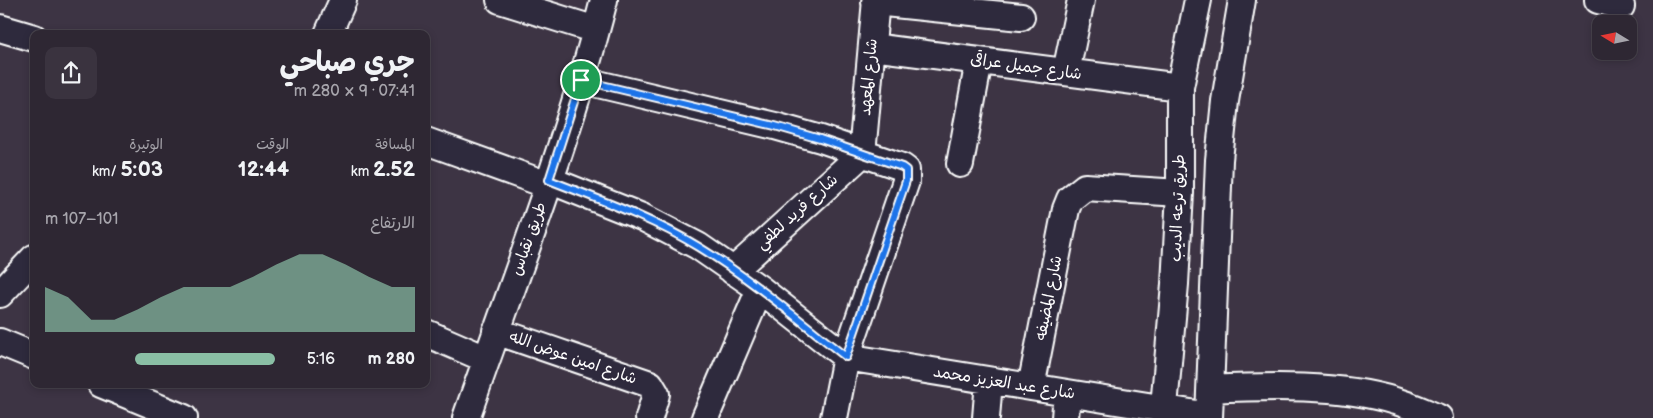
<!DOCTYPE html>
<html lang="ar">
<meta charset="utf-8">
<style>
:root{--surface:#2e2733;--page:#3a333f;--text:#f1f3f6;--muted:#a7a5ac;--line:#49444e;--accent:#8abfa5}
body{margin:0;font-family:"Balsamiq Sans","Playpen Sans Arabic",sans-serif;background:var(--page);color:var(--text);direction:rtl;height:100vh;display:flex;flex-direction:column;font-size:19px;white-space:nowrap}
*{box-sizing:border-box;margin:0}
p{font-size:16px;color:var(--muted)}
.icon{flex:none;width:28px;height:28px;fill:none;stroke:currentColor;stroke-width:2;stroke-linecap:round;stroke-linejoin:round}
.map{position:relative;flex:1;overflow:hidden;direction:ltr}
.side{position:absolute;left:30px;top:30px;width:400px;height:358px;display:flex;flex-direction:column;background:var(--surface);border-radius:10px;box-shadow:0 2px 8px #0003,0 0 0 1px var(--line);direction:rtl}
.side>*{flex:none}
.needle{width:32px;rotate:280deg}
.fabs{position:absolute;left:1592px;top:15px;display:grid;gap:10px}
.fabs a{display:grid;place-items:center;width:45px;height:45px;border-radius:10px;background:var(--surface);box-shadow:0 2px 8px #0003,0 0 0 1px var(--line);font-size:25px}
.pin{position:absolute;display:grid;place-items:center;width:42px;height:42px;color:#fff;margin:-21px;border:2px solid #fff;border-radius:50%;box-shadow:0 1px 5px #0007}
.round{display:grid;place-items:center;flex:none;width:52px;height:52px;border-radius:10px;background:var(--page)}
.overview{display:flex;align-items:center;justify-content:space-between;height:85px;padding:0 15px}
h1{font-size:28px;font-weight:700;line-height:38px}
.stats{display:grid;grid-template-columns:repeat(3,1fr);gap:8px;height:85px;padding:5px 15px}
.stats div{display:grid;align-content:center}
.stats b{font-size:21px;font-weight:700}
.stats small{font-size:14px;font-weight:400}
.stats p{font-size:14px}
.chart{height:140px;padding:10px 15px}
.chart p{display:flex;justify-content:space-between}
.chart svg{width:100%;height:90px;margin-top:5px;fill:var(--accent);opacity:.7}
ul{padding:0 15px;list-style:none;font-size:16px}
li{display:grid;grid-template-columns:80px 60px 1fr;align-items:center;height:38px}
li i{height:12px;border-radius:6px;background:var(--accent)}
.map>svg:first-child{display:block}
.lines{fill:none;stroke-linecap:round;stroke-linejoin:round}
.minor-casing{stroke:#fff;stroke-width:30}
.minor{stroke:#2f2a3d;stroke-width:26}
.route-casing{stroke:#fff;stroke-width:10}
.route{stroke:#1a73e8;stroke-width:6}
.labels{text-anchor:middle;dominant-baseline:central;stroke-width:4;stroke-linejoin:round;paint-order:stroke}
.street-label{font-size:16px;fill:#fff;stroke:#2f2a3d}
</style>
<div class="map">
<svg width="1653" height="418" viewBox="0 0 1653 418">
<rect width="100%" height="100%" fill="#3d3444"/>
<filter id="ink" filterUnits="userSpaceOnUse"><feTurbulence type="fractalNoise" baseFrequency=".02" numOctaves="2"/><feDisplacementMap in="SourceGraphic" scale="10" xChannelSelector="R" yChannelSelector="G"/><feConvolveMatrix kernelMatrix="1 2 1 2 8 2 1 2 1" color-interpolation-filters="sRGB"/></filter>
<g filter="url(#ink)">
<g class="lines">
<defs>
<path id="minor" d="M500,0l96,30
M1598,0l23,6
M875,2l146,15
M0,28l34,10
M328,34l15,-34
M872,47l308,40
M1066,72l15,-72
M581,80l194,46 46,13 81,28 4,3v11l-60,176 -12,61
M426,141l122,44
M862,154l14,-154
M960,164l19,-103
M549,180l93,37 56,29 62,43 86,68 363,59
M733,271l129,-117
M0,294l34,-36
M496,331l154,53 6,10 -7,24
M426,333l60,26
M0,342l34,14
M101,384l83,34
M1031,387l35,-178 4,-10 15,-12 95,6
M1211,389c57,-3 129,-5 184,12 15,4 29,11 44,17
M466,418c48,-138 102,-276 138,-418
M705,418l55,-129
M986,418l3,-37
M1065,418l2,-25
M1163,418l12,-134 5,-91v-106l18,-87
M1209,418l10,-258 6,-59 17,-101"/>
</defs>
<use href="#minor" class="minor-casing"/>
<use href="#minor" class="minor"/>
</g>
</g>
<g class="lines" filter="url(#ink)">
<defs>
<path id="route" d="M581,80l194,46 45,13 82,28 4,3v11l-60,176c-48,-38 -95,-78 -147,-110 -47,-29 -99,-47 -150,-67z"/>
</defs>
<use href="#route" class="route-casing"/>
<use href="#route" class="route"/>
</g>
<g class="labels">
<g class="street-label">
<text transform="translate(1026 67) rotate(8)">شارع جميل عراقى</text>
<text transform="translate(869 77) rotate(-85)">شارع المعهد</text>
<text transform="translate(1178 208) rotate(-88)">طريق ترعه الديب</text>
<text transform="translate(797 212) rotate(-42)">شارع فريد لطفي</text>
<text transform="translate(529 239) rotate(-70)">طريق نقباس</text>
<text transform="translate(1049 298) rotate(-79)">شارع المضيفه</text>
<text transform="translate(573 358) rotate(19)">شارع امين عوض الله</text>
<text transform="translate(1004 383) rotate(9)">شارع عبد العزيز محمد</text>
</g>
</g>
</svg>
<div class="fabs">
<a><svg class="needle" viewBox="-14 -14 28 28"><path d="M0-13l5 13h-10z" fill="#e53935"/><path d="M0 13l5-13h-10z" fill="#a7a5ac"/></svg></a>
</div>
<div class="pin" style="left:581px;top:80px;background:#1e9e55"><svg class="icon" aria-label="arrive" viewBox="0 0 24 24"><path d="M6 21V4h12l-3 4 3 4H6"/></svg></div>
<section class="side">
<div class="overview"><div><h1>جري صباحي</h1><p>07:41 · 9 × 280 m</p></div><a class="round"><svg class="icon" aria-label="share" viewBox="0 0 24 24"><path d="M12 15V3M7 8l5-5 5 5M5 13v7h14v-7"/></svg></a></div>
<div class="stats">
<div><p>المسافة</p><b>2.52<small> km</small></b></div>
<div><p>الوقت</p><b>12:44</b></div>
<div><p>الوتيرة</p><b>5:03<small> /km</small></b></div>
</div>
<div class="chart"><p><span>الارتفاع</span>101–107 m</p>
<svg viewBox="0 0 160 44" preserveAspectRatio="none"><path d="M0 44V22L10 27L20 38L30 38L40 33L50 27L60 22L70 22L80 22L90 17L100 11L110 6L120 6L130 11L140 17L150 22L160 22V44z"/></svg>
</div>
<ul>
<li><b>280 m</b>5:16<i style="width:61%"></i></li>
</ul>
</section>
</div>
